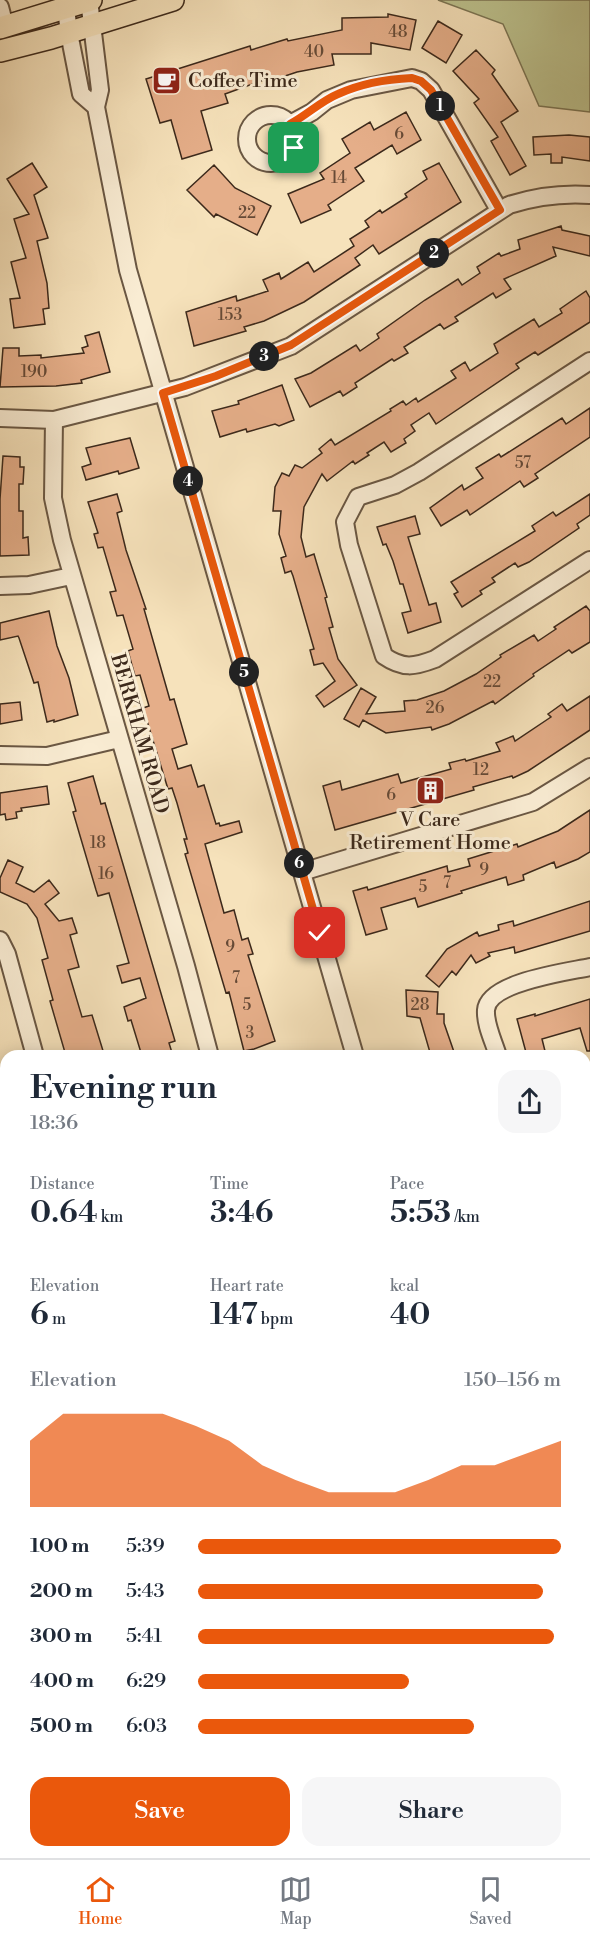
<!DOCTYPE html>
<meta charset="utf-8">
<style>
:root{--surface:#fff;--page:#f6f6f7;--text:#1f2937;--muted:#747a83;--line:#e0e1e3;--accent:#ea580c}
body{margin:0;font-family:"Libre Bodoni",serif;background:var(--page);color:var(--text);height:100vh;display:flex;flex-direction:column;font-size:22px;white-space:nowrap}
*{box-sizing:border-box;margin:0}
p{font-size:20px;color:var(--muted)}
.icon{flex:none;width:33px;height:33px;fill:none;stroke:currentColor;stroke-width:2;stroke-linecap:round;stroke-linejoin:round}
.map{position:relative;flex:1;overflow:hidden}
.sheet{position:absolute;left:0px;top:1050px;width:591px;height:808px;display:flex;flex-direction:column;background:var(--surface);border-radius:18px 18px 0 0;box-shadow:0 3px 15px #0003}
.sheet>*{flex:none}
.pin{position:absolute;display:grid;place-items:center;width:51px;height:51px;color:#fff;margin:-26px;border-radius:12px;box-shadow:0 3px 9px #0006}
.km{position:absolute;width:30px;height:30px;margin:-15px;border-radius:50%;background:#222;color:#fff;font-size:16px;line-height:30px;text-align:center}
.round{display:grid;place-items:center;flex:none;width:63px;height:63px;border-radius:18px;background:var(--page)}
.headline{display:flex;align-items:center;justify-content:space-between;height:102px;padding:0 30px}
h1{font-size:33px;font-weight:600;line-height:45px}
.figures{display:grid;grid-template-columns:repeat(3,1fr);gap:9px;height:102px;padding:6px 30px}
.figures div{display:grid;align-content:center}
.figures b{font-size:30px;font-weight:600}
.figures small{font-size:16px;font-weight:400}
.figures p{font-size:16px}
.chart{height:168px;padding:12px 30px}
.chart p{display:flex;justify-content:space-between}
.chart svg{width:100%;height:108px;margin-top:6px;fill:var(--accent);opacity:.7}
.primary-button{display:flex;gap:12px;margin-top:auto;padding:12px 30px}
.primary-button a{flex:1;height:69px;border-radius:18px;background:var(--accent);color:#fff;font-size:24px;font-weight:600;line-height:69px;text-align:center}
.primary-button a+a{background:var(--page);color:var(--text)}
ul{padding:0 30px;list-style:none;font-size:20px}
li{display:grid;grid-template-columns:96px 72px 1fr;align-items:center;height:45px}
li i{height:15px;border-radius:8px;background:var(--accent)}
.tab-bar{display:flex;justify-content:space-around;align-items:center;height:84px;border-top:2px solid var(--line);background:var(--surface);font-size:16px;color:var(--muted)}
.tab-bar a{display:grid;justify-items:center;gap:3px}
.tab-bar .current{color:var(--accent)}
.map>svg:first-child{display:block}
.green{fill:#bdc38f;stroke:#7c7655;stroke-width:1.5}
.building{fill:#e5ae89;stroke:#3c291b;stroke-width:1.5}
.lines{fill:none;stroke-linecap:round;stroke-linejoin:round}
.minor-casing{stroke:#6a5743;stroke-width:20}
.major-casing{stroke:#3c291b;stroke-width:24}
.minor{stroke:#f9ecd3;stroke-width:16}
.major{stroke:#f6e2bb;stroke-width:21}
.route-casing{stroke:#fff;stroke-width:12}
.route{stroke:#ea580c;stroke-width:8}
.labels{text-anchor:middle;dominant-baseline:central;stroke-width:6;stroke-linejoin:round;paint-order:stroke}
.number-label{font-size:16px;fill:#664a36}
.poi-label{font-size:20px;fill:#3c291b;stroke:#f9ecd3;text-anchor:start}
.street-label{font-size:20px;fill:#3c291b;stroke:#f9ecd3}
</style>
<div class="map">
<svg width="590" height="1858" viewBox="0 0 590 1858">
<rect width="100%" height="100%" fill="#f6e2bb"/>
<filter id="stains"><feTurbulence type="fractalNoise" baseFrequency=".00333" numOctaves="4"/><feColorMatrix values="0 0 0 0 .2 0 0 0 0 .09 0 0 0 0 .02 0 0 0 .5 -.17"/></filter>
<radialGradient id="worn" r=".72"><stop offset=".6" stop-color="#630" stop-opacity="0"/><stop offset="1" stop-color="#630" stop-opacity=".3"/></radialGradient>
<path class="green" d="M438,0h152v112l-51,-6 -36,-82z"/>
<path class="building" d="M388,14l28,6 -6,30 -39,-7v11h-39l2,11 -37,7 -27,9 -1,-3 -44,16 3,9 -27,8 11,39 -30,9 -11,-39 -11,3 -14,-44 104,-33 1,4 36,-11 1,2 54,-11v-12l46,-1z
M438,21l24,14 -16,28 -24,-15z
M476,50l19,20 -3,4 26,37 -17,11 25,44 -16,9 -19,-34 7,-4 -24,-34 5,-4 -26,-28z
M406,112l15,28 -24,14 -5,-9 -37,23 9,13 -36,24 3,5 -30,13 -13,-29 36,-15 -4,-6 30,-20 -8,-14 28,-17 4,8z
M569,135l21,2v24l-28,-4v6h-11v-9l-17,1 -1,-18z
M32,163l15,24 -13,8 14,43 -11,3 10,42 2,25 -6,1 2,15 -31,4 -4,-29 10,-1 -9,-36 15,-4 -12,-39 15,-5 -22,-35z
M439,163l22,39 -82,52 -6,-9 -18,13 5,7 -56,37 -40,19 -20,6 2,4 -52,15 -8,-34 50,-16 1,5 31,-10 -5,-11 16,-7 2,6 27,-17 6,10 40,-26 -4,-7 19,-12 -4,-6 15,-11 2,3 25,-16 -2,-3 22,-15 -4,-8z
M214,165l21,23 36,18 -14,29 -41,-21 -2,3 -27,-27z
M561,226l1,4 28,6v20l-37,-9 3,9 -52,23 7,10 -15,9 -3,-5 -38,24 3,4 -14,8 -4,-5 -36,23 4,6 -14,8 -2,-2 -37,24 2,4 -14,9 -3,-5 -30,16 -15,-28 16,-6 45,-28 4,6 19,-13 -2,-4 48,-34 33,-21 4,6 18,-12 -3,-6 22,-14 2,3 19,-7 -2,-9z
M586,291l4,7v24l-52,33 -3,-3 -19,12 3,4 -83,56 -7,-11 -18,12 4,6 -11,8 2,4 -15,9 -7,-10 -17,11 2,2 -14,9 -2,-3 -26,20 -5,-7 -18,33 -3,30 5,20 8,-3 5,17 8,26 -2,1 8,29 -4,1 9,31 19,26 -33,22 -8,-11 19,-15 -12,-18 -9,2 -4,-15 4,-1 -21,-73 -2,-5 -6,2 -4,-15 5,-2 -7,-22 2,-23h-8l2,-24 7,-14 7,3 6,-11 7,3 20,-15 -3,-4 12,-10 4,6 56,-34 -1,-2 13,-8 3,4 10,-7 2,4 38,-24 -5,-7 14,-9 5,9 28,-18 -4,-9 40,-25 5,8 23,-14 -2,-4z
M99,332l11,40 -29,8 1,3 -26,3 -56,1 3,-39h16v8l22,-1v3l43,-5 -2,-5 6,-2 -3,-10z
M282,385l12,35 -15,6 -4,-2 -28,8 -1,-3 -26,8 -8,-26 27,-7 -1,-3z
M590,408v29l-55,37 3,4 -14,9 -4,-6 -50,34 -3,-5 -26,16 -11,-18 32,-23 2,5 19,-12 -7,-10 23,-14 2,3 61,-39 4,6z
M130,438l9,30 -20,6 -1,-3 -32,9 -4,-13 9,-3 -5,-16z
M3,456l17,1v10h4l-1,17h-4v27h4v27l5,-1 1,18 -29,1v-57z
M117,494l5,17 -5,2 9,37 20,59h-2l26,91 4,-1 13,45 -15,5 6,20 13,-4 7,22 6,-2 12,39 3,-1 1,3 19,-5 3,11 -37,12 19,69 10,-3 8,30 6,-2 5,16 -5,1 27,86 -21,8 -10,2 -15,-59 -3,1 -41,-139 3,-1 -4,-14h3l-10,-36 -5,-15 -4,1 -25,-81 6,-2 -9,-31 -5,1 -7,-25 5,-2 -10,-34 -6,1 -7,-24 6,-1 -13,-44 -5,1 -4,-14 4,-1 -10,-31z
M590,494v21l-13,9 2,4 -50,34 -11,5 -3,-4 -23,15 3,4 -15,9 2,3 -20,13 -8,-13 4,-2 -7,-10 84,-51 -3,-5 21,-14 3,4z
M415,516l5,18 -12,3 21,68 7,-2 5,19 -33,11 -6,-20 9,-2 -8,-27h-3l-7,-23 -7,-17 -3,1 -6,-18z
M586,606l4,5v31l-18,11 -3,-3 -36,24 1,2 -39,28 -2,-3 -44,23 -17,6 -1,-3 -45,6 -23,-13 -4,7 -15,-8 17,-31 15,9 -10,17 39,-3 -1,-10 13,-1 27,-9 32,-17 25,-17 -1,-2 34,-20 4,6 18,-12 -2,-2z
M49,611l8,35 12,32 9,37 -24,7v-2l-7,2 -9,-40 -4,1 -15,-45 -1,-2 -18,4v-17z
M590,696v34l-62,41 -15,7 -1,-2 -39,11 1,3 -139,40 -12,-44 17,-5 2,9 56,-16 3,9 50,-14 -2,-6 16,-4 1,2 34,-10 -4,-8 17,-7 2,5 36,-24 -3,-3 14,-10 5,7z
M20,702l2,18 -22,4v-20z
M93,776l8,28 4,-1 70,238 -6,2 4,13h-31l-11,-36 -3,1 -4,-14 22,-9 -6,-20 -18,5 -5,-17 12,-3 -20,-70 -11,3 -2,-6 -23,-78 3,-1 -8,-28z
M47,786l2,18 -28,4 1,3 -6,1 1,6 -11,2 -1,-6 -5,1v-22z
M590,810v42l-12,7 -22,9 -2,-6 -31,13 1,5 -16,5 -2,-8 -45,14 1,2 -44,14 -3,-9 -34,10 6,21 -21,6 -13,-44 14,-4 1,3 79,-24 1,6 22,-6 -2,-7 49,-15 1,3 40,-16z
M8,860l15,7 -7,16 18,9 15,-12 10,13 -14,11 14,17 13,-3 5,15 -7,2 9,32 -11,3 14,47 10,-2 12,39 -38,2 -16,-55 3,-1 -11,-40 6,-2 -11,-40 -10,-14 -27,-12v-14z
M590,901v30l-75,22 -1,-6 -26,6 2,3 -14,7 -5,-8 -15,20 -4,-4 -13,16 -13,-11 21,-27 30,-17 2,4 20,-6 -1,-5 15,-4 1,5z
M406,990l32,2 -1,22h7v9l10,29 -23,4 -11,-38 -13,-2z
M590,999v52h-3l-7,-23 -38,11 3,12 -18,5 -10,-37 18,-5v2z"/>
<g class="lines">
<defs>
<path id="minor" d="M65,0l4,33 12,61 15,13
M89,0l11,90 -4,17 32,163 227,786
M0,7l5,19
M247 139a24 24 0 1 1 48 0a24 24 0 1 1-48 0Z
M290,124l22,-12 15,-12 24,-10 61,-12 9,3 10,9 68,120
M590,361l-171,111 -24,13 -37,12 -13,25 4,23 35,111c19,13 30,11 51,3l155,-99
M0,418l54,2 131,-33 106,-41 218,-141c28,-9 52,-12 81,-10
M54,420l-1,78 9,42 124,426 24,90
M0,586l29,-1 42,-9
M0,755l47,1 72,-17
M302,872l231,-70 57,-35
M0,940l7,14 28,102
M498,1056c-4,-14 -13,-31 -12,-46 2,-28 81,-38 104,-43
M585,1299h5
M0,1441h6
M585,1503l5,-4
M0,1674l6,7
M585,1727l5,-2
M0,1811l6,-4
M585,1848l3,10
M230,1858l6,-6
M502,1858l17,-6"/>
<path id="major" d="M0,28l91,-28
M0,51l51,-13 122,-38"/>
</defs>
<use href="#minor" class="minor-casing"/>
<use href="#major" class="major-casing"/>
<use href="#minor" class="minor"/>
<use href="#major" class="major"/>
</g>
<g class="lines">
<defs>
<path id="route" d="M294,148l2,-8 -6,-16c17,-9 31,-23 48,-30 22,-10 51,-15 74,-16l9,3 10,9 69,120 -209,135 -75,31 -53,17 157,540"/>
</defs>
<use href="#route" class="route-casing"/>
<use href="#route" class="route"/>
</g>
<defs>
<symbol id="cafe-square" viewBox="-11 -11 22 22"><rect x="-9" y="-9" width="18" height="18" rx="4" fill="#8f2418" stroke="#f9ecd3"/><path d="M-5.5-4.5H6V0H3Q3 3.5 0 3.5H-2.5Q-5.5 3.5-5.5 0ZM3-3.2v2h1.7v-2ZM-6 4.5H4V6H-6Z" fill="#fff"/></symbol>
<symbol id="building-square" viewBox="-11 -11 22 22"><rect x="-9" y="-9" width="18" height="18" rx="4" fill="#8f2418" stroke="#f9ecd3"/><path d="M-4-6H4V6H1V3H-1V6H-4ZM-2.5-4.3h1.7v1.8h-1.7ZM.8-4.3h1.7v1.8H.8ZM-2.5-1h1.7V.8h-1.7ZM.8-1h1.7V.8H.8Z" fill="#fff"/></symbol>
</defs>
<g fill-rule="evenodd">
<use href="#cafe-square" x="150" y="64" width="33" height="33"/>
<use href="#building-square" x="414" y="774" width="33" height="33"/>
</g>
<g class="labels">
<g class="number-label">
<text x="398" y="32">48</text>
<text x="314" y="52">40</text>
<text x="399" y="134">6</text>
<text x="339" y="178">14</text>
<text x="247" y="213">22</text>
<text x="230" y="315">153</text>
<text x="34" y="372">190</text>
<text x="523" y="463">57</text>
<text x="492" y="682">22</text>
<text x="435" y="708">26</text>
<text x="481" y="770">12</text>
<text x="391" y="795">6</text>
<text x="98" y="843">18</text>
<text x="484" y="870">9</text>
<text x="106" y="874">16</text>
<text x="447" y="883">7</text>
<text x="423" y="887">5</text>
<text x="230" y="947">9</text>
<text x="236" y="978">7</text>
<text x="247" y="1005">5</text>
<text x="420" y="1005">28</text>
<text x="250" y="1033">3</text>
</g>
<g class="poi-label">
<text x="188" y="81">Coffee Time</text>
<text x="430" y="820" text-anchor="middle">V Care<tspan x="430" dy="23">Retirement Home</tspan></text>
</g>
<g class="street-label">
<text transform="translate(139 734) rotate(74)">BERKHAM ROAD</text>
</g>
</g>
<rect width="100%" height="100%" filter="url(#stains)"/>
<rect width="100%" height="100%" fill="url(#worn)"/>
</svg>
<div class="pin" style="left:294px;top:148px;background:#1e9e55"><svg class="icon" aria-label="arrive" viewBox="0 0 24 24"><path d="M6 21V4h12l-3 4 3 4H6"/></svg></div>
<div class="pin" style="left:320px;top:933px;background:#d93025"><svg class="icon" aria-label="check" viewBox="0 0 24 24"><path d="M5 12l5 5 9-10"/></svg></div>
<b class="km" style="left:440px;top:106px">1</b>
<b class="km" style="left:434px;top:253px">2</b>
<b class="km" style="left:264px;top:356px">3</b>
<b class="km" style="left:188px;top:481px">4</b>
<b class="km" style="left:244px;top:672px">5</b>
<b class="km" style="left:299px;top:863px">6</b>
<section class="sheet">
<div class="headline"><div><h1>Evening run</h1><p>18:36</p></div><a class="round"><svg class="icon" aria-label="share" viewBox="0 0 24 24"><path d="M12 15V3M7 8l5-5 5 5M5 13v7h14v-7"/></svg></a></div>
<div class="figures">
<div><p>Distance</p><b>0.64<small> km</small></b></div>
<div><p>Time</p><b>3:46</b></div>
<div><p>Pace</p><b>5:53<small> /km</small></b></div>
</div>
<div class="figures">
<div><p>Elevation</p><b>6<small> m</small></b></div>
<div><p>Heart rate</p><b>147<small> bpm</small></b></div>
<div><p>kcal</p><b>40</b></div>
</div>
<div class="chart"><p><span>Elevation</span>150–156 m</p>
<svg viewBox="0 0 160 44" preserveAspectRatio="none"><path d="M0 44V17L10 6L20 6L30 6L40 6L50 11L60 17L70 27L80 33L90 38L100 38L110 38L120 33L130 27L140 27L150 22L160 17V44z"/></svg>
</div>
<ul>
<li><b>100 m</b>5:39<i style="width:100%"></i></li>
<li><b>200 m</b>5:43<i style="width:95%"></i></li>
<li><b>300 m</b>5:41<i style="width:98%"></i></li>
<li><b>400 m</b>6:29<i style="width:58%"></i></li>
<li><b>500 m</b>6:03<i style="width:76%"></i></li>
</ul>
<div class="primary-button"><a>Save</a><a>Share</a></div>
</section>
</div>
<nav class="tab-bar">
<a class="current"><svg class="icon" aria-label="home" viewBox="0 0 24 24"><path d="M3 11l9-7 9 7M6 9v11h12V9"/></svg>Home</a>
<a><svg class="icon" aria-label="map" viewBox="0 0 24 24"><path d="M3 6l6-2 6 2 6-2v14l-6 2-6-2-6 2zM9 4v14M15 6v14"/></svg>Map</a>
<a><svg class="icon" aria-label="saved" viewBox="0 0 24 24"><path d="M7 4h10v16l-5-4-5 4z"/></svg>Saved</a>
</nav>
